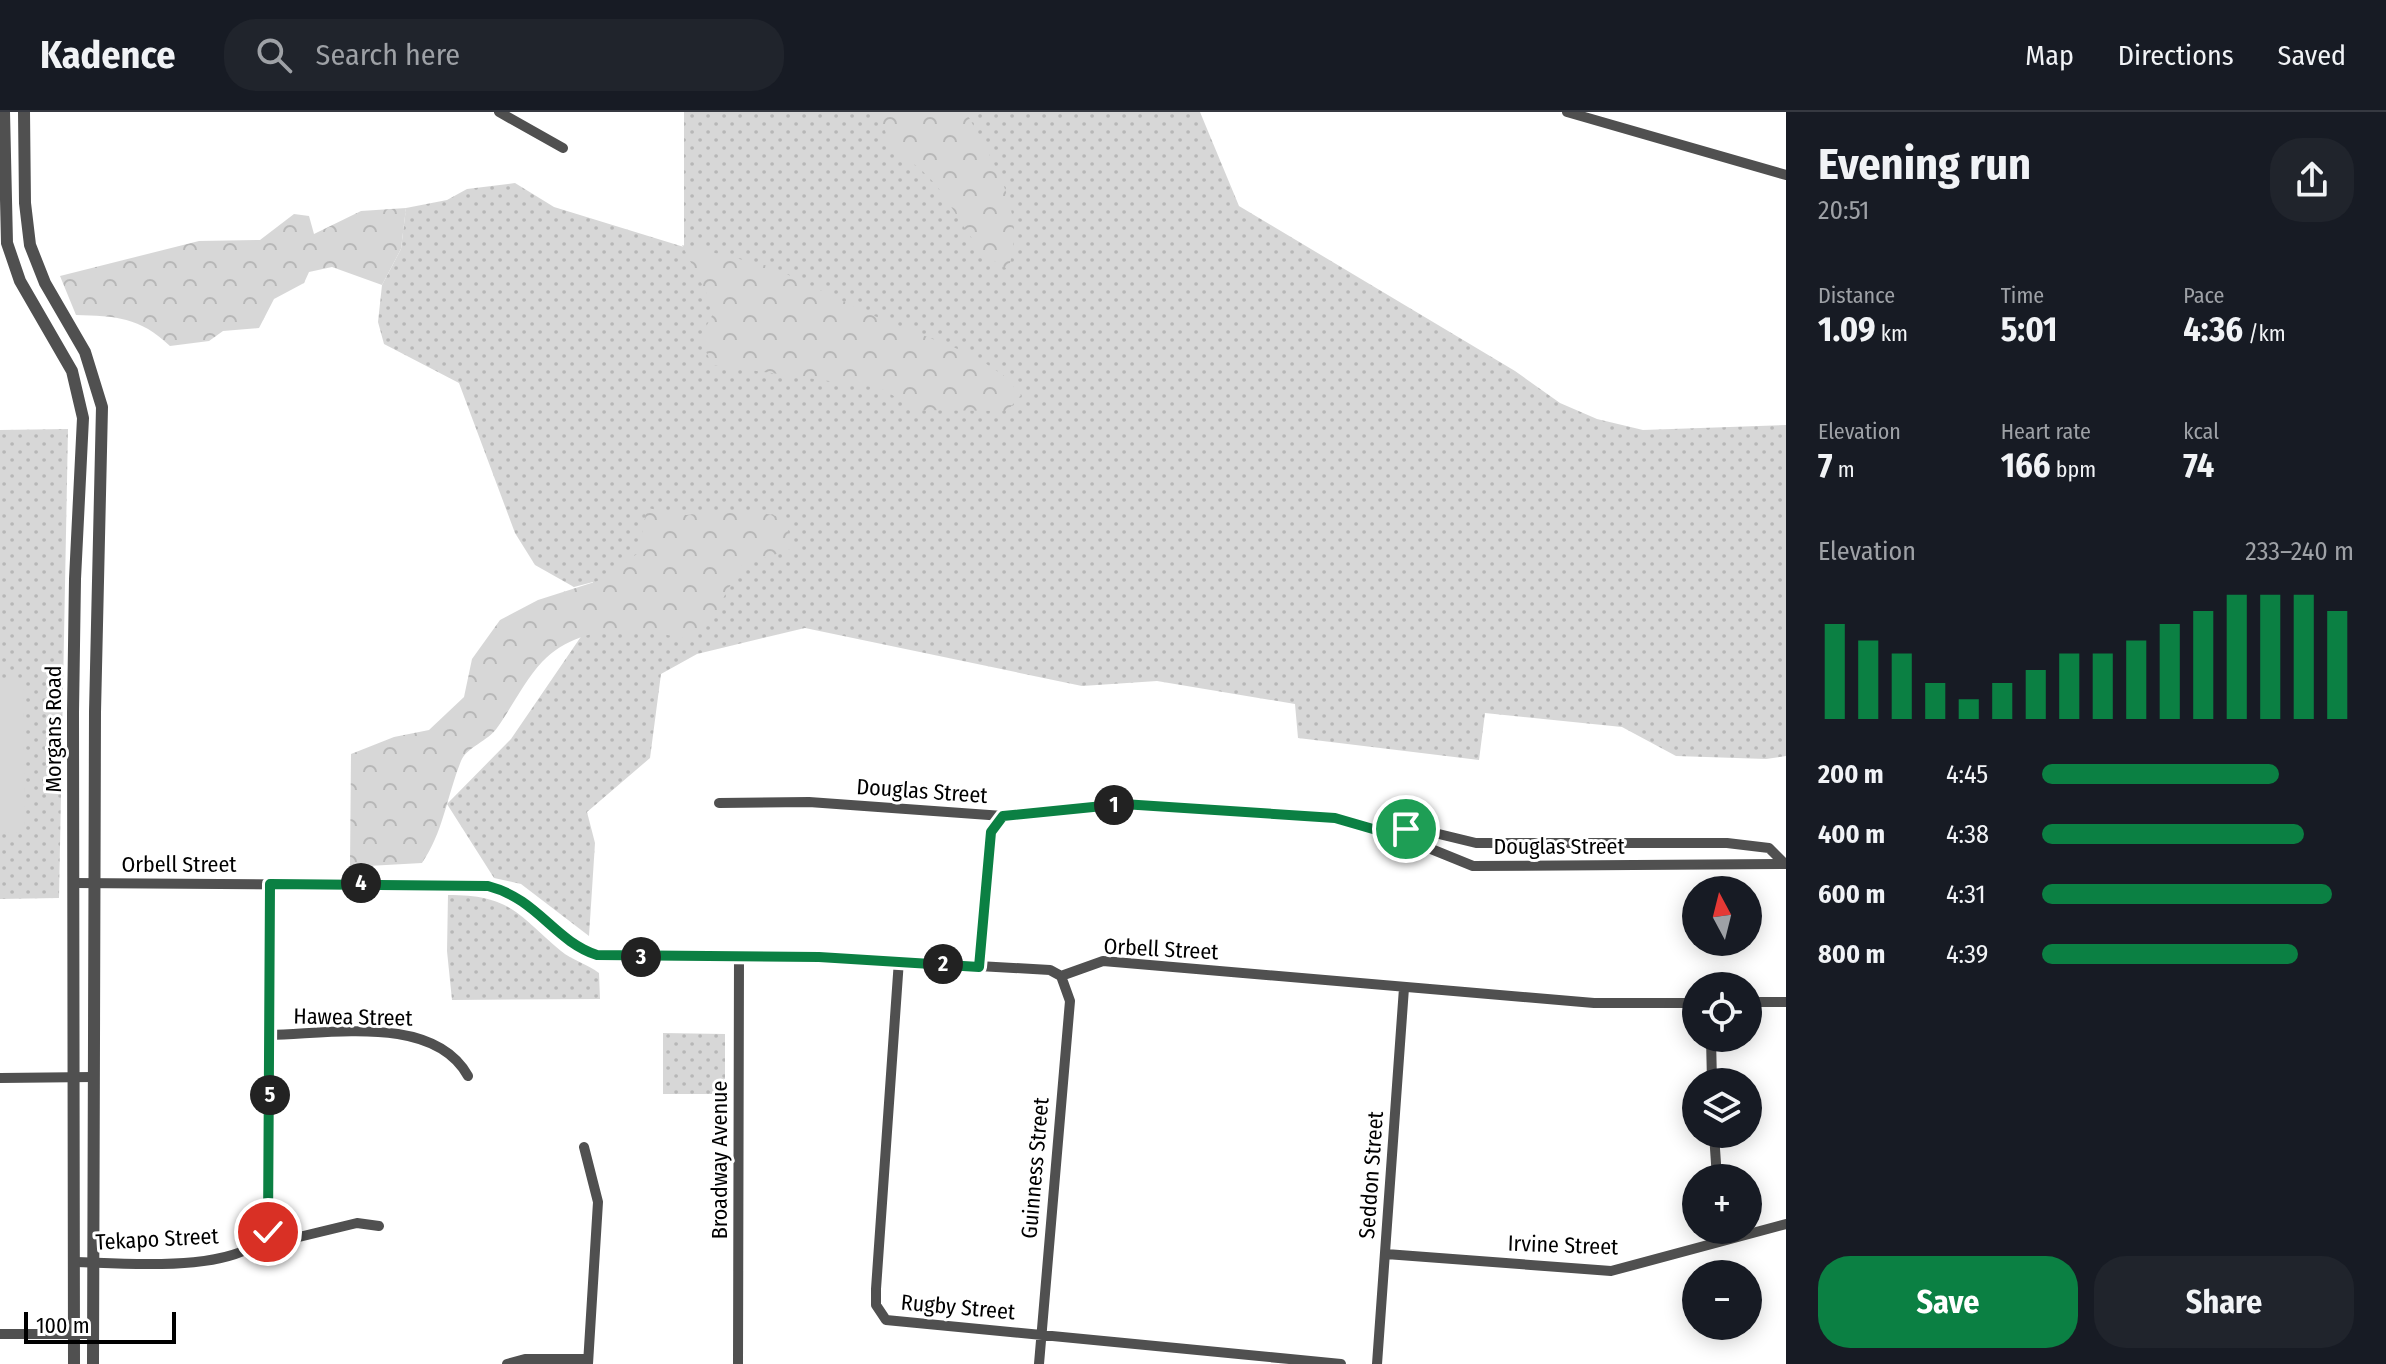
<!DOCTYPE html>
<meta charset="utf-8">
<style>
:root{--surface:#171b24;--page:#20242c;--text:#f1f3f6;--muted:#9ea1a6;--line:#363941;--accent:#0b8043}
body{margin:0;font-family:"Fira Sans Condensed",sans-serif;background:var(--page);color:var(--text);height:100vh;display:flex;flex-direction:column;font-size:30px;white-space:nowrap}
*{box-sizing:border-box;margin:0}
p{font-size:26px;color:var(--muted)}
.icon{flex:none;width:44px;height:44px;fill:none;stroke:currentColor;stroke-width:2;stroke-linecap:round;stroke-linejoin:round}
.map{position:relative;flex:1;overflow:hidden}
.side{display:flex;flex-direction:column;background:var(--surface);width:600px}
.side>*{flex:none}
.needle{width:52px;rotate:353deg}
.tools{position:absolute;left:1682px;top:764px;display:grid;gap:16px}
.tools a{display:grid;place-items:center;width:80px;height:80px;border-radius:50%;background:var(--surface);box-shadow:0 4px 20px #0003;font-size:40px}
.scale{position:absolute;left:24px;bottom:20px;width:152px;box-sizing:border-box;padding-left:8px;border:4px solid #000;border-top:0;font-size:22px;line-height:28px;white-space:nowrap;color:#000;-webkit-text-stroke:6px #fff;paint-order:stroke}
.pin{position:absolute;display:grid;place-items:center;width:68px;height:68px;color:#fff;margin:-34px;border:4px solid #fff;border-radius:50%;box-shadow:0 2px 8px #0007}
.km{position:absolute;width:40px;height:40px;margin:-20px;border-radius:50%;background:#222;color:#fff;font-size:22px;line-height:40px;text-align:center}
.round{display:grid;place-items:center;flex:none;width:84px;height:84px;border-radius:32px;background:var(--page)}
.headline{display:flex;align-items:center;justify-content:space-between;height:136px;padding:0 32px}
h1{font-size:44px;font-weight:700;line-height:60px}
.stats{display:grid;grid-template-columns:repeat(3,1fr);gap:12px;height:136px;padding:8px 32px}
.stats div{display:grid;align-content:center}
.stats b{font-size:34px;font-weight:700}
.stats small{font-size:22px;font-weight:400}
.stats p{font-size:22px}
.chart{height:224px;padding:16px 32px}
.chart p{display:flex;justify-content:space-between}
.chart svg{width:100%;height:144px;margin-top:8px;stroke:var(--accent);stroke-width:6}
.cta{display:flex;gap:16px;margin-top:auto;padding:16px 32px}
.cta a{flex:1;height:92px;border-radius:32px;background:var(--accent);color:#fff;font-size:32px;font-weight:700;line-height:92px;text-align:center}
.cta a+a{background:var(--page);color:var(--text)}
ul{padding:0 32px;list-style:none;font-size:26px}
li{display:grid;grid-template-columns:128px 96px 1fr;align-items:center;height:60px}
li i{height:20px;border-radius:10px;background:var(--accent)}
header{display:flex;align-items:center;gap:48px;box-sizing:border-box;height:112px;padding:0 40px;background:var(--surface);border-bottom:2px solid var(--line)}
header strong{font-size:38px}
nav{display:flex;gap:44px;margin-inline-start:auto;font-size:28px}
.search{width:560px;height:72px;background:var(--page);display:flex;align-items:center;gap:20px;box-sizing:border-box;padding:0 28px;border-radius:32px;color:var(--muted);font-size:30px}
main{display:flex;flex:1;min-height:0}
.map>svg:first-child{display:block}
.green{fill:url(#green-dots)}
.forest{fill:url(#forest-crowns)}
.pitch{fill:#d7d7d7}
.lines{fill:none;stroke-linecap:round;stroke-linejoin:round}
.minor{stroke:#505050;stroke-width:10}
.tertiary{stroke:#505050;stroke-width:12}
.route-casing{stroke:#fff;stroke-width:16}
.route{stroke:#0b8043;stroke-width:10}
.labels{text-anchor:middle;dominant-baseline:central;stroke-width:6;stroke-linejoin:round;paint-order:stroke}
.street-label{font-size:22px;fill:#000;stroke:#fff}
</style>
<header>
<strong>Kadence</strong>
<div class="search"><svg class="icon" aria-label="search" viewBox="0 0 24 24"><circle cx="10" cy="10" r="6"/><path d="M15 15l6 6"/></svg>Search here</div>
<nav><a>Map</a><a>Directions</a><a>Saved</a></nav>
</header>
<main>
<div class="map">
<svg width="1786" height="1252" viewBox="0 0 1786 1252">
<defs>
<pattern id="green-dots" width="8" height="8" patternUnits="userSpaceOnUse" patternTransform="scale(2)"><rect width="8" height="8" fill="#d7d7d7"/><path d="M2 2h.1M6 6h.1" fill="none" stroke="#b7b7b7" stroke-width="1.8" stroke-linecap="round"/></pattern>
<pattern id="forest-crowns" width="20" height="18" patternUnits="userSpaceOnUse" patternTransform="scale(2)"><rect width="20" height="18" fill="#d7d7d7"/><path d="M2 6a3 3 0 1 1 6 0M12 15a3 3 0 1 1 6 0" fill="none" stroke="#b7b7b7"/></pattern>
</defs>
<rect width="100%" height="100%" fill="#fff"/>
<path class="green" d="M684,0h516l39,94 276,165 45,32 37,16 46,11 143,-5v331l-20,3 -90,-3 -54,-29 -137,-14 -6,47 -181,-22 -3,-34 -138,-23 -75,5 -277,-58 -108,26 -36,20 -11,84 -63,54 8,31 -6,93 -68,-52 -27,-6 -47,-74 64,-65 82,-120v-37l-19,5 -39,-22 -20,-32 -56,-150 -75,-39 -6,-22 4,-37 19,-36 5,-41 41,-8 20,-11 48,-6 39,24 130,40z
M68,317l-9,469 -59,1v-469z
M448,783c63,0 69,19 113,56 11,9 26,13 38,22l1,26 -148,1 -5,-49z
M663,921l62,1v60h-62z"/>
<path class="forest" d="M879,0h87c27,51 62,99 42,157 -34,-15 -47,-51 -69,-80 -13,-17 -29,-29 -48,-40z
M406,96l-5,41 -19,36 -50,-18 -23,5 -5,11 -30,16 -15,29 -36,3 -14,10 -39,5c-30,-29 -55,-30 -94,-31l-16,-39 139,-35 61,-1 34,-26 15,2 5,18 47,-23z
M682,133l90,22 100,48 101,40 30,20 18,20 -14,16 -89,-1 -38,-22 -168,-23 -12,-27 15,-28z
M647,396l39,7 67,-4 33,7 5,31 -50,17 -26,47 -22,27c-52,-11 -110,-20 -151,22 -17,18 -30,45 -45,66 -9,13 -30,19 -36,33 -14,35 -18,72 -39,102l-72,4 1,-113 43,-17 35,-7 35,-33 8,-38 28,-39 38,-20 69,-22 31,-25z"/>
<path class="pitch" d="M0,570h23l2,150 -25,1z"/>
<g class="lines">
<path class="minor" d="M499,0l64,36
M1567,0l219,63
M719,691l90,-1 194,14 120,-12 212,14 69,20 69,28 313,-2
M1404,726l2,-9 8,-1 62,15h251l42,5 16,16
M73,771l415,3c53,13 71,64 122,70l209,1 231,13 11,6 42,-15 491,42h102
M899,848l-23,329v16l10,15 455,44
M979,855l12,-135 12,-16
M1748,890h38
M270,923c60,-1 164,-21 198,41
M1711,926l1,44
M0,966l93,-1
M1714,1022l3,44
M584,1035l14,55 -10,162
M268,1120l31,5 58,-14 22,3
M1386,1142l225,17 175,-47
M75,1150c46,1 165,13 193,-30l2,-348
M0,1222h92
M507,1252l18,-5h63
M738,1252l1,-407
M1039,1252l31,-363 -9,-25
M1377,1252l27,-376"/>
<path class="tertiary" d="M4,0l3,131 13,38 52,90 11,47 -8,161 -2,133 1,652
M24,0l1,91 5,42 15,38 40,69 17,55 -7,305 -2,652"/>
</g>
<g class="lines">
<defs>
<path id="route" d="M268,1120l2,-348 218,2c50,13 66,55 109,69l222,2 160,10 12,-135 12,-16 120,-12 212,14 69,20 2,-9"/>
</defs>
<use href="#route" class="route-casing"/>
<use href="#route" class="route"/>
</g>
<g class="labels">
<g class="street-label">
<text transform="translate(53 617) rotate(-90)">Morgans Road</text>
<text transform="translate(922 679) rotate(4)">Douglas Street</text>
<text x="1559" y="734">Douglas Street</text>
<text x="179" y="752">Orbell Street</text>
<text transform="translate(1161 837) rotate(3)">Orbell Street</text>
<text transform="translate(353 905) rotate(1)">Hawea Street</text>
<text transform="translate(719 1048) rotate(-90)">Broadway Avenue</text>
<text transform="translate(1035 1056) rotate(-85)">Guinness Street</text>
<text transform="translate(1371 1063) rotate(-86)">Seddon Street</text>
<text transform="translate(157 1127) rotate(-3)">Tekapo Street</text>
<text transform="translate(1563 1133) rotate(2)">Irvine Street</text>
<text transform="translate(958 1195) rotate(5)">Rugby Street</text>
</g>
</g>
</svg>
<div class="tools">
<a><svg class="needle" viewBox="-14 -14 28 28"><path d="M0-13l5 13h-10z" fill="#e53935"/><path d="M0 13l5-13h-10z" fill="#9ea1a6"/></svg></a>
<a><svg class="icon" aria-label="locate" viewBox="0 0 24 24"><circle cx="12" cy="12" r="6"/><path d="M12 2v4M12 18v4M2 12h4M18 12h4"/></svg></a>
<a><svg class="icon" aria-label="layers" viewBox="0 0 24 24"><path d="M12 4l9 5-9 5-9-5zM3 14l9 5 9-5"/></svg></a>
<a>+</a>
<a>−</a>
</div>
<div class="scale">100 m</div>
<div class="pin" style="left:1406px;top:717px;background:#1e9e55"><svg class="icon" aria-label="arrive" viewBox="0 0 24 24"><path d="M6 21V4h12l-3 4 3 4H6"/></svg></div>
<div class="pin" style="left:268px;top:1120px;background:#d93025"><svg class="icon" aria-label="check" viewBox="0 0 24 24"><path d="M5 12l5 5 9-10"/></svg></div>
<b class="km" style="left:1114px;top:693px">1</b>
<b class="km" style="left:943px;top:852px">2</b>
<b class="km" style="left:641px;top:845px">3</b>
<b class="km" style="left:361px;top:771px">4</b>
<b class="km" style="left:270px;top:983px">5</b>
</div>
<section class="side">
<div class="headline"><div><h1>Evening run</h1><p>20:51</p></div><a class="round"><svg class="icon" aria-label="share" viewBox="0 0 24 24"><path d="M12 15V3M7 8l5-5 5 5M5 13v7h14v-7"/></svg></a></div>
<div class="stats">
<div><p>Distance</p><b>1.09<small> km</small></b></div>
<div><p>Time</p><b>5:01</b></div>
<div><p>Pace</p><b>4:36<small> /km</small></b></div>
</div>
<div class="stats">
<div><p>Elevation</p><b>7<small> m</small></b></div>
<div><p>Heart rate</p><b>166<small> bpm</small></b></div>
<div><p>kcal</p><b>74</b></div>
</div>
<div class="chart"><p><span>Elevation</span>233–240 m</p>
<svg viewBox="0 0 160 44" preserveAspectRatio="none"><path d="M5 44V15M15 44V20M25 44V24M35 44V33M45 44V38M55 44V33M65 44V29M75 44V24M85 44V24M95 44V20M105 44V15M115 44V11M125 44V6M135 44V6M145 44V6M155 44V11"/></svg>
</div>
<ul>
<li><b>200 m</b>4:45<i style="width:76%"></i></li>
<li><b>400 m</b>4:38<i style="width:84%"></i></li>
<li><b>600 m</b>4:31<i style="width:93%"></i></li>
<li><b>800 m</b>4:39<i style="width:82%"></i></li>
</ul>
<div class="cta"><a>Save</a><a>Share</a></div>
</section>
</main>
